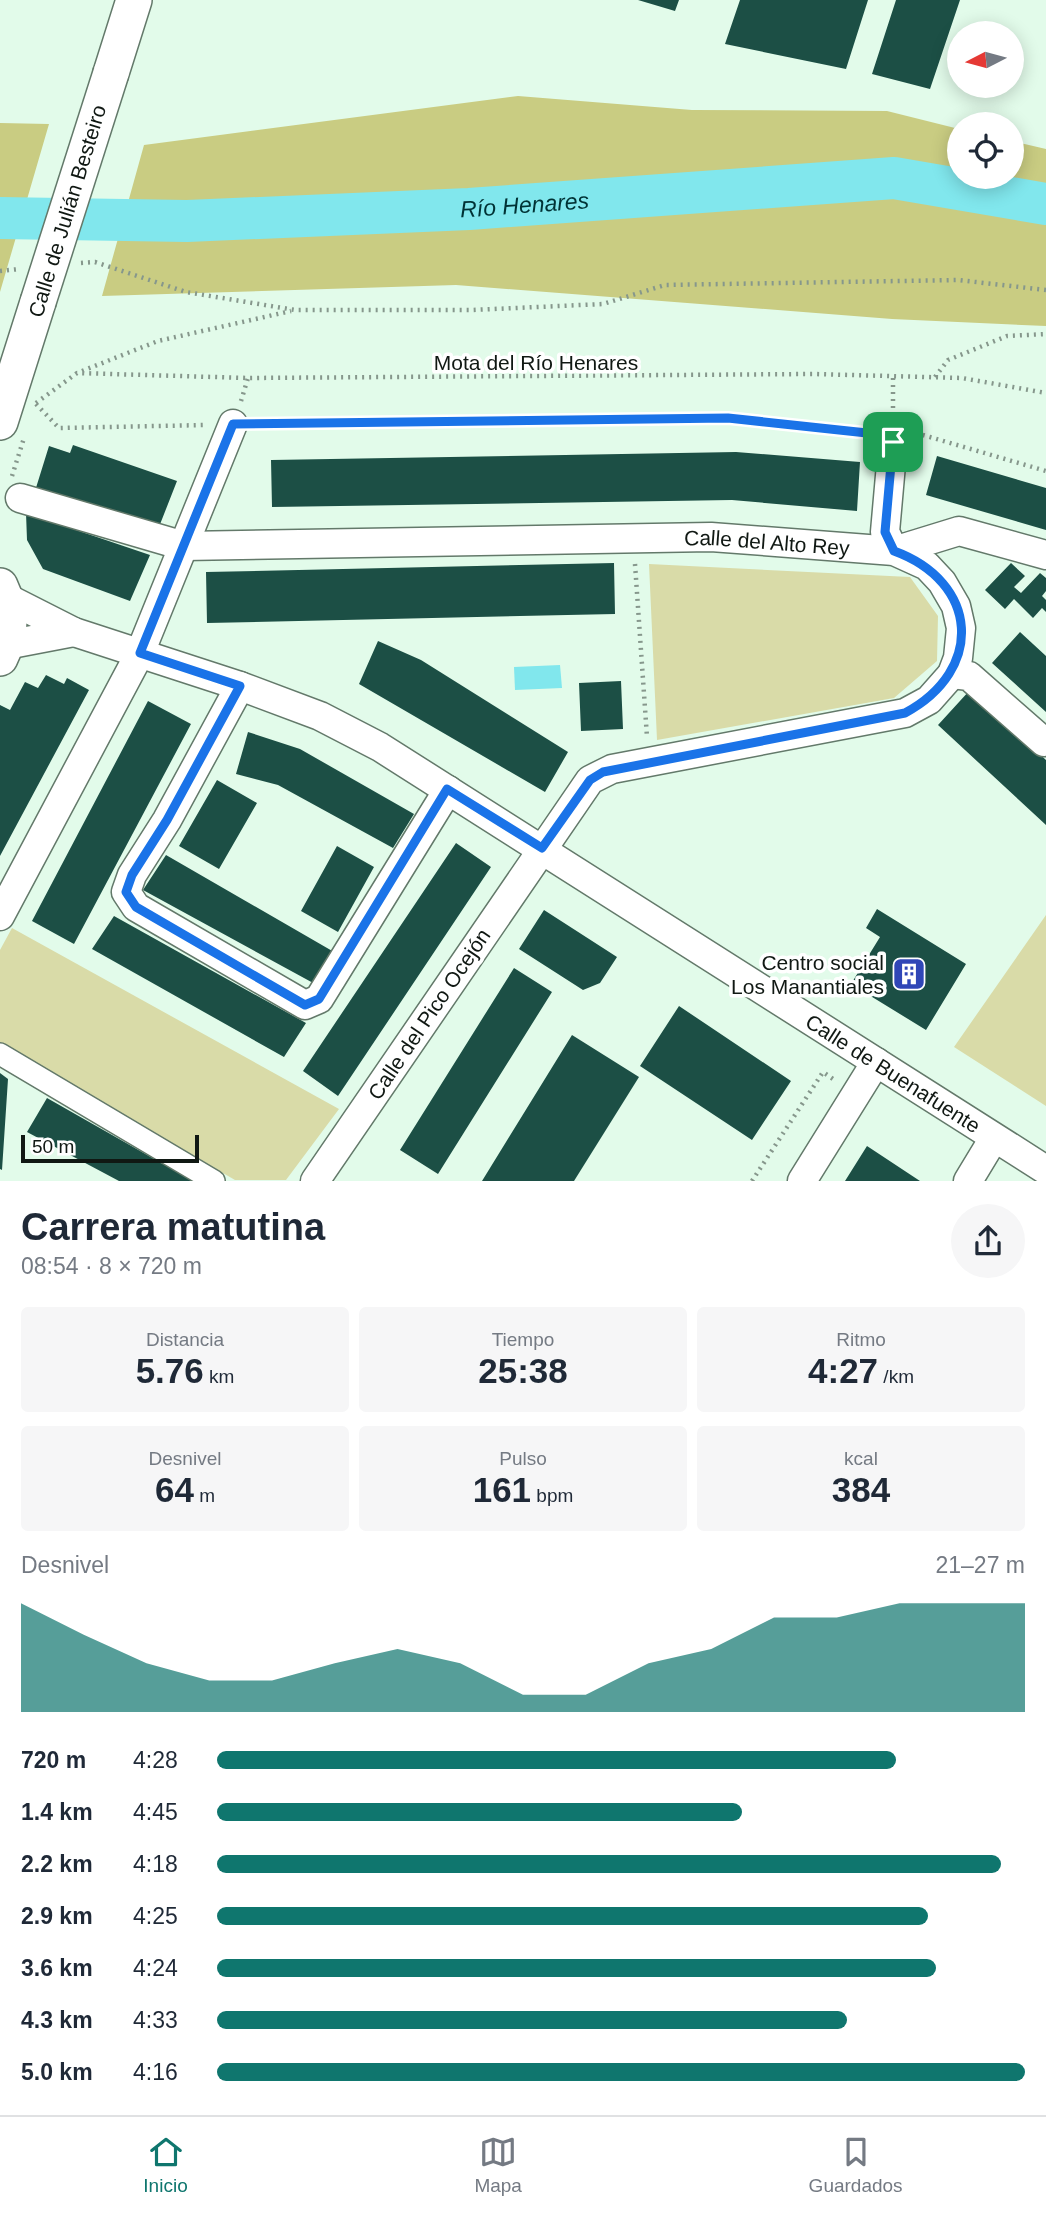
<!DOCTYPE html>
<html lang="es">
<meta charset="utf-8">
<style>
:root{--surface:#fff;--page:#f6f6f7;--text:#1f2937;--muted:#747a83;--line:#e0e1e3;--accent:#0f766e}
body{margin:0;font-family:Arial,sans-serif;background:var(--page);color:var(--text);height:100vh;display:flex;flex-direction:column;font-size:26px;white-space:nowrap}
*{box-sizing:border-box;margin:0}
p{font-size:23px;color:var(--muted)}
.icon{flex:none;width:38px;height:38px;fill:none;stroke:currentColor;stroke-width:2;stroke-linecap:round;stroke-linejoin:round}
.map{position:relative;height:1181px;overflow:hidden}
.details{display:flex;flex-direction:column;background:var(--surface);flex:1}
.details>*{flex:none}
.needle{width:46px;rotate:264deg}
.buttons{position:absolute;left:947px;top:21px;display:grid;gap:14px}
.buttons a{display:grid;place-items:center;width:77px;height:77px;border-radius:50%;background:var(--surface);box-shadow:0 4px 18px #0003;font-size:35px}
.scale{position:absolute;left:21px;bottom:18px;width:178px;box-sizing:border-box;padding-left:7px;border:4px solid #101813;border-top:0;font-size:19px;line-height:24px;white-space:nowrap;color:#101813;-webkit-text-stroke:5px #fff;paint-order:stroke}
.pin{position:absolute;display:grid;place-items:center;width:60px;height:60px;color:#fff;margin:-30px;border-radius:14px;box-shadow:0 4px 10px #0006}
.round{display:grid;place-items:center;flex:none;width:74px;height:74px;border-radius:37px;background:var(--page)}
.head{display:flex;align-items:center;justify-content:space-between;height:119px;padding:0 21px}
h1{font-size:38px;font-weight:700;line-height:52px}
.figures{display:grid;grid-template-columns:repeat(3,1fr);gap:10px;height:119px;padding:7px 21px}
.figures div{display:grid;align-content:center;border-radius:7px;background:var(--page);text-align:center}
.figures b{font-size:35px;font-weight:700}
.figures small{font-size:19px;font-weight:400}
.figures p{font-size:19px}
.chart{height:196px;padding:14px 21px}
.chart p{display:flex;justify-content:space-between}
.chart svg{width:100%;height:126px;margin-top:7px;fill:var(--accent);opacity:.7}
ul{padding:0 21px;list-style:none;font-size:23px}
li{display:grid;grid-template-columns:112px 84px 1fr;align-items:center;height:52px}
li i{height:18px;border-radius:9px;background:var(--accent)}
.tab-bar{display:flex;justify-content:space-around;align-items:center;height:98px;border-top:2px solid var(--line);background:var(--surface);font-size:19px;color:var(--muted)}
.tab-bar a{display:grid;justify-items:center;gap:4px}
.tab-bar .active{color:var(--accent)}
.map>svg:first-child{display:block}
.green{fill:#d9dba8}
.forest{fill:#c9cc82}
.water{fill:#81e7ed}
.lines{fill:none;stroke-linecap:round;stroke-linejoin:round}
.river{stroke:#81e7ed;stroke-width:42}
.building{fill:#1c4f45}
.pedestrian-casing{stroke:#63796a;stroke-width:24}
.minor-casing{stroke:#63796a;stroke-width:31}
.tertiary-casing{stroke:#63796a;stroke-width:38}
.path{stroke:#86978c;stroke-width:4.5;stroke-dasharray:2 5;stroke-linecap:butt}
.pedestrian{stroke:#fff;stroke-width:21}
.minor{stroke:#fff;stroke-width:28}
.tertiary{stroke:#fff;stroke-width:35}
.tertiary-bridge-casing{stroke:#63796a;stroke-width:38;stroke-linecap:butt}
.tertiary-bridge{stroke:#fff;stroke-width:35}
.route-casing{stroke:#fff;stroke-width:14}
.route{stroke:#1a73e8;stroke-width:9}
.labels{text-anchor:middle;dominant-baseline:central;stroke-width:7;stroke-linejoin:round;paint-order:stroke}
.street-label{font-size:21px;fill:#101813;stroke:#fff}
.poi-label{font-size:21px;fill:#101813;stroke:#fff;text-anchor:end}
.water-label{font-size:23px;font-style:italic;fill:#003235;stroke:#fff}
</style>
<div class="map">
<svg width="1046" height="1181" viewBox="0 0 1046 1181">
<rect width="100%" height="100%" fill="#e2fbea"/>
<path class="green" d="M649,564l261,13 28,39 -1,45 -43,37 -237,42z
M1046,915v191l-92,-59z
M12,928l327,181 -53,71h-51l-235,-136v-94z"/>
<path class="forest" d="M518,96l174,14 195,1 72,18v48h53v-36l34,8v177l-154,-7 -436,-34 -354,11 42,-151z
M0,123l49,1 -49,168z"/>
<path class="water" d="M560,665l2,23 -47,2 -1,-23z"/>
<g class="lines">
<path class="river" id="s1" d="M0,218l187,3 282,-12 425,-31 152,26"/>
</g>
<path class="building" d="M638,0h41l-4,11z
M740,0h128l-22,69 -121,-25z
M896,0h64l-30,89 -58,-15z
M73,445l104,36 -20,51 -122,-41 14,-45 21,7z
M736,452l124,10 -3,49 -125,-11 -460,7 -1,-47z
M937,456l109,32v42l-120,-35z
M26,513l124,42 -20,46 -87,-32 -16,-29z
M614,563l1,51 -408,9 -1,-51z
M1011,563l14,13 -11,11 7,6 19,-20 6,5v13l-4,5 4,4v12l-4,-4 -9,10 -19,-19 -9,10 -20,-19z
M1020,632l26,24v56l-54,-49z
M378,641l43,19 147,92 -23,40 -186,-108z
M46,675l18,9 3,-6 22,12 -89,166v-151l10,5 15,-28 13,6z
M621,681l2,48 -42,2 -2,-48z
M970,690l76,70v65l-108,-100z
M148,701l43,23 -117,220 -42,-23z
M248,732l52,17 114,65 -21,34 -115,-63 -42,-11z
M217,780l40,23 -38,66 -40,-23z
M456,843l35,24 -153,229 -35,-25z
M337,846l37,21 -36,65 -37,-21z
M166,855l168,97 -19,32 -172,-94z
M877,909l89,55 -40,66 -75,-46 29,-47 -14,-9z
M544,910l73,47 -17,26 -17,7 -64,-41z
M114,916l192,107 -22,34 -192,-108z
M514,968l38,24 -114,182 -38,-24z
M679,1006l112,75 -39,59 -112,-74z
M572,1035l67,42 -65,104h-92z
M0,1073l8,6 -6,91 -2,-1z
M47,1098l146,83h-74l-92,-49z
M867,1146l53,35h-75z"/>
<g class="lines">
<defs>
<path id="pedestrian" d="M0,1054l214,127"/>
<g id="minor">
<path d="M893,442l-8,90 9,19 65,-20 87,24"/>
<path id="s2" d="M20,498l164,48 527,-9 183,14 33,15 15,16 14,24 5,22 -3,30 -6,16 -23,26 -24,13 -293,56 -22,11 -275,401"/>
<path id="s3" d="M5,597l69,35 166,54 80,30 60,31 666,423"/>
<path d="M6,645l68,-13"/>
<path d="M952,674l17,2 75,66 2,-2"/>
<path d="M240,686l-73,134 -35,55 -6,17 10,15 169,98 14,-6 129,-209"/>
<path d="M0,916l140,-263 93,-229"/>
<path d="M802,1181l74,-119"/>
<path d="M968,1181l26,-43"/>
</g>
<path id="tertiary" d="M111,73l23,-73
M0,422l38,-120
M0,586c12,25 12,48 0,72"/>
</defs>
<use href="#pedestrian" class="pedestrian-casing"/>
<use href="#minor" class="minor-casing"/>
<use href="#tertiary" class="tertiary-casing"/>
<path class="path" d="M81,263l14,-1 91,30 109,18h177l131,-6 62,-19 293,-5 88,10
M0,271l20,-2
M82,371l76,-30 133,-30
M935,377l13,-17 59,-24 39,-2
M893,378v39
M241,401l7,-23
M36,403l41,-30 171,5 565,-4 149,4 84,15
M36,404l23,24 147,-3
M257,424l471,-6 142,16
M916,433l130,38
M12,476l12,-38
M635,564l12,173
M752,1181l71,-109 13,9"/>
<use href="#pedestrian" class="pedestrian"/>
<use href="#minor" class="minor"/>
<use href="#tertiary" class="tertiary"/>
<defs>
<path id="tertiary-bridge" d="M38,302l73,-229"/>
</defs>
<use href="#tertiary-bridge" class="tertiary-bridge-casing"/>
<use href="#tertiary-bridge" class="tertiary-bridge"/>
</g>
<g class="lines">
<defs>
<path id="route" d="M728,418l139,15 26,9 -8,90 9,19c85,31 91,119 11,162l-302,59 -13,8 -48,68 -95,-59 -128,210 -14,6 -169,-98 -10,-15 6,-17 35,-55 73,-134 -100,-33 93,-229z"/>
</defs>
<use href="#route" class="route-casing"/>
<use href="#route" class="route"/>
</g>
<defs>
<symbol id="building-square" viewBox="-11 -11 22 22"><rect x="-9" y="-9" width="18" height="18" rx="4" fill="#3046b7" stroke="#fff"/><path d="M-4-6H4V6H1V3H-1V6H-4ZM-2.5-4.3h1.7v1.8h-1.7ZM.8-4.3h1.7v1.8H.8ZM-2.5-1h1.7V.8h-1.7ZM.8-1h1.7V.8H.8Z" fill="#fff"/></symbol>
</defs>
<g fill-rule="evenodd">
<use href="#building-square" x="890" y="955" width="38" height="38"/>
</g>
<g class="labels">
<g class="street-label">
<text transform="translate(67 211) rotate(-73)">Calle de Julián Besteiro</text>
<text x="536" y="362">Mota del Río Henares</text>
<text stroke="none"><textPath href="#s2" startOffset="754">Calle del Alto Rey</textPath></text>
<text transform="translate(429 1014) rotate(-56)">Calle del Pico Ocejón</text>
<text stroke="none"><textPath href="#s3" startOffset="1013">Calle de Buenafuente</textPath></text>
</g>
<g class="poi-label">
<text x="884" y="962">Centro social<tspan x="884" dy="24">Los Manantiales</tspan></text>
</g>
<g class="water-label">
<text stroke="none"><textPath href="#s1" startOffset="525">Río Henares</textPath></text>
</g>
</g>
</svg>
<div class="buttons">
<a><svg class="needle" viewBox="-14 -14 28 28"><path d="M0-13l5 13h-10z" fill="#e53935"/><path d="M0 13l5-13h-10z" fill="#747a83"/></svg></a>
<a><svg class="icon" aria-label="locate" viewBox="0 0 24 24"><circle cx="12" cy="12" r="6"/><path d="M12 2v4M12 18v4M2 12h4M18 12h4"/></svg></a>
</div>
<div class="scale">50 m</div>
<div class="pin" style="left:893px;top:442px;background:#1e9e55"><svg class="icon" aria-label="arrive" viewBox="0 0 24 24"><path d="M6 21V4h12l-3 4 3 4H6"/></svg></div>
</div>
<section class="details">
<div class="head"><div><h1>Carrera matutina</h1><p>08:54 · 8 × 720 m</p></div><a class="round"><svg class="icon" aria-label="share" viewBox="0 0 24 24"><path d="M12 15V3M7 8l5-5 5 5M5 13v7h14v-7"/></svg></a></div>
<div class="figures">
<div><p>Distancia</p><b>5.76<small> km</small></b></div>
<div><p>Tiempo</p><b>25:38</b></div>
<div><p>Ritmo</p><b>4:27<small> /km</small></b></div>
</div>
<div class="figures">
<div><p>Desnivel</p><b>64<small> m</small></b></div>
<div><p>Pulso</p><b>161<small> bpm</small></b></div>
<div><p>kcal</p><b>384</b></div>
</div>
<div class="chart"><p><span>Desnivel</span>21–27 m</p>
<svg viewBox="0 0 160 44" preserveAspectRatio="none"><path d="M0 44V6L10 17L20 27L30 33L40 33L50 27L60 22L70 27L80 38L90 38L100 27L110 22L120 11L130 11L140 6L150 6L160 6V44z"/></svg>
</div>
<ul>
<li><b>720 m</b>4:28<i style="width:84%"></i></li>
<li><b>1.4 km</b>4:45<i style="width:65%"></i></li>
<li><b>2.2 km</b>4:18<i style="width:97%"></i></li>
<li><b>2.9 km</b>4:25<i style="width:88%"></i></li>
<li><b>3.6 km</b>4:24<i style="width:89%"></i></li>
<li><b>4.3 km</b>4:33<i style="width:78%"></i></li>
<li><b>5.0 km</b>4:16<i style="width:100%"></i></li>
</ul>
</section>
<nav class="tab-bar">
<a class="active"><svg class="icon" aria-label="home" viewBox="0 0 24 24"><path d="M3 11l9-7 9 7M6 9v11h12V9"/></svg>Inicio</a>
<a><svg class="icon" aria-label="map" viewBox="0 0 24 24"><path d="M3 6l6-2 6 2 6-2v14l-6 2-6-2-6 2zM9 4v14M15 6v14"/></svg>Mapa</a>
<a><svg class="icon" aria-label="saved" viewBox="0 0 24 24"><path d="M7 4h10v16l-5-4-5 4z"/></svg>Guardados</a>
</nav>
